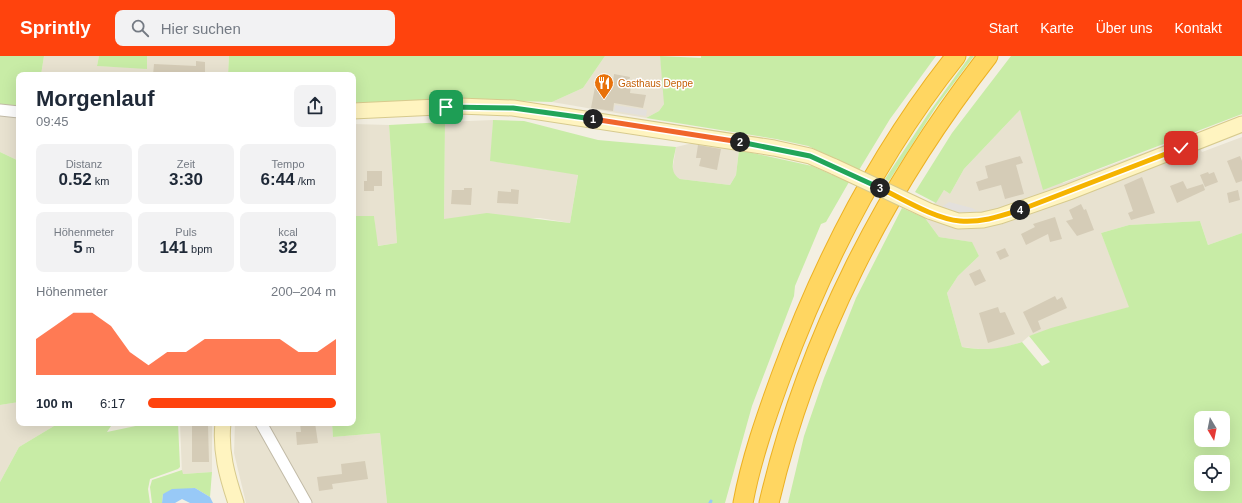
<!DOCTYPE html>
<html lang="de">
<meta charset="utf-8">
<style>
:root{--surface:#fff;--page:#f2f2f3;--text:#1f2937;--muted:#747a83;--accent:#ff430d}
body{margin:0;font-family:Arial,sans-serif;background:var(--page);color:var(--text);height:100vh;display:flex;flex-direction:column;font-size:15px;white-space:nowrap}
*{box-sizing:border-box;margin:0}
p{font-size:13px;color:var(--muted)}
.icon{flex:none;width:22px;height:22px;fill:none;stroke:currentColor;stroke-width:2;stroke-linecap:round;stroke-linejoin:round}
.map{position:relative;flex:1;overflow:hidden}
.panel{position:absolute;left:16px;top:16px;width:340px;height:354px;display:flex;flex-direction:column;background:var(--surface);border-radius:8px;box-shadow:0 4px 16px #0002}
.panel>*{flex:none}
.needle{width:26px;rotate:170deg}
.buttons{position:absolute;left:1194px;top:355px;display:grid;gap:8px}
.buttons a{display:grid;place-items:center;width:36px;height:36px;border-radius:8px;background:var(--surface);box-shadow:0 4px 16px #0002;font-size:20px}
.pin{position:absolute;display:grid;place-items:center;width:34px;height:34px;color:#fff;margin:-17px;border-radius:8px;box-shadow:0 2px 6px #0006}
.km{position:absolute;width:20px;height:20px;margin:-10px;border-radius:50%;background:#222;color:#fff;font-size:11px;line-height:20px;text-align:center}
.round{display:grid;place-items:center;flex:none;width:42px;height:42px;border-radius:8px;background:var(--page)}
.summary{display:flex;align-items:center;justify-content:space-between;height:68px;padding:0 20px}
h1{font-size:22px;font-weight:800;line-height:30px}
.stats{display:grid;grid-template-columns:repeat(3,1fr);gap:6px;height:68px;padding:4px 20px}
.stats div{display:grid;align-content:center;border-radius:8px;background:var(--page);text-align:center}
.stats b{font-size:17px;font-weight:800}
.stats small{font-size:11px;font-weight:400}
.stats p{font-size:11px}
.chart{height:112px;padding:8px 20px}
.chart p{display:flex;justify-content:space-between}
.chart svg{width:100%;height:72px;margin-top:4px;fill:var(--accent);opacity:.7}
ul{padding:0 20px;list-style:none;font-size:13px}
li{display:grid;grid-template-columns:64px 48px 1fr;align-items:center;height:30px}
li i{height:10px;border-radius:5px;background:var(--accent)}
header{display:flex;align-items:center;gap:24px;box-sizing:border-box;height:56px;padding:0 20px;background:var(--accent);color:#fff}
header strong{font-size:19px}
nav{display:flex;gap:22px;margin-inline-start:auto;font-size:14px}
.search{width:280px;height:36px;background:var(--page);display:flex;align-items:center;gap:10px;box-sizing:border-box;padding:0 14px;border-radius:8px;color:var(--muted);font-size:15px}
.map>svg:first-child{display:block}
.residential{fill:#e8e2d0}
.green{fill:#c8eca6;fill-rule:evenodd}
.parking{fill:#e3e0dc}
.water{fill:#98c9f7}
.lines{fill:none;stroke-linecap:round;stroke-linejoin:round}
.stream{stroke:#98c9f7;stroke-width:3}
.building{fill:#d5ccb7}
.minor-casing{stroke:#c2bba7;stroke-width:13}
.secondary-casing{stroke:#d7ca8d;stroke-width:17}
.motorway-casing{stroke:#ecb124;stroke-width:21}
.minor{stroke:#fff;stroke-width:11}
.secondary{stroke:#fff4c0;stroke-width:15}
.motorway{stroke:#ffd661;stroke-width:19}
.secondary-bridge-casing{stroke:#d7ca8d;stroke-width:17;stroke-linecap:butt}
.secondary-bridge{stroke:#fff4c0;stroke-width:15}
.split-1-casing{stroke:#fff;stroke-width:8}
.split-2-casing{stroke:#fff;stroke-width:8}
.split-3-casing{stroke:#fff;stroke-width:8}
.split-4-casing{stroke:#fff;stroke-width:8}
.split-5-casing{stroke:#fff;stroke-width:8}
.split-1{stroke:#22a559;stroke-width:5}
.split-2{stroke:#f0652b;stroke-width:5}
.split-3{stroke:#22a559;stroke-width:5}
.split-4{stroke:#f5b400;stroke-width:5}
.split-5{stroke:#f5b400;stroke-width:5}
.labels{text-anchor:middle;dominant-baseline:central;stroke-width:3;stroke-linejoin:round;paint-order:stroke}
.food-label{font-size:10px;fill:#c56008;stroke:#fff;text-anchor:start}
</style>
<header>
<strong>Sprintly</strong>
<div class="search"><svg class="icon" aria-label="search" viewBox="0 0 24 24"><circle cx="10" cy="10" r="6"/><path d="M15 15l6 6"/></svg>Hier suchen</div>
<nav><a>Start</a><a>Karte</a><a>Über uns</a><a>Kontakt</a></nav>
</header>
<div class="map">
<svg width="1242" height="447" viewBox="0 0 1242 447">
<rect width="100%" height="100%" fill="#f3efe2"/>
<path class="residential" d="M44,0h55l-2,10 50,2v-12h82l-1,19h-187z
M605,0h55l5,42 -1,6 -5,7 -13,7 -94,-16 31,-14z
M1020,54l43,73 128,-48 11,17 40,-15v96l-34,12 -8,-24 -71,4 -28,8 29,74 -101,29 -7,6 -23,7 -11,1 -26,-3 -15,-54 11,-17 21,-20 -8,-14 -32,-5 -14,-19 7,-14 4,-2 8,-12 6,4 14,-25z
M0,57l19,2v46l-19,-9z
M493,64l-2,41 87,13 -8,49 -30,-5 -96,1 1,-97z
M353,68l36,1 8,118 -20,3 -3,-30h-21z
M697,86l42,8 -3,25 -6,10 -50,-6 -6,-4 -2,-3 4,-25z
M19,346v21h40l-40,24 -19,35v-77z
M180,367h32v49l-30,2z
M235,367h97l1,14 47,-4 7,70h-141l-12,-50z"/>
<path class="green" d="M0,0h44l-3,19h-22v33l-19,-3z
M99,0h48v13l-50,-3z
M229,0h376l-22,32 -31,14 -99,-3 -100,4v-28h-125z
M660,0l41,2v-2h235l-46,63 -31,51 -51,-24 -32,-7 -130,-21 13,-7 5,-7z
M970,0h4l-38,51 -47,74 -4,-2 43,-65z
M1011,0h231v58l-199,76 -23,-80 -56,59 -14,25 -6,-4 -8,13 -21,-11 37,-59z
M493,64l31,1 74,19 78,7c-2,12 -8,25 4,32l50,6 6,-10 3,-25 73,16 37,16 -23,40 -5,2 -26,62 -1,10 -42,110 -27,97h-338l-7,-70 -47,4 -1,-14h21v-207h21l4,30 19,-3 -8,-118 56,-3 -1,97 43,-6 83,10 8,-48 -88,-14z
M0,96l19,9v241l-19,3z
M902,152l23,10 14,19 33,5 7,14 -21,20 -11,17 15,54c24,4 37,2 60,-5l20,24 8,-4 -21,-26 22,-8 78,-21 -28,-74 28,-8 71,-4 8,24 34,-12v270h-454l16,-67 20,-58 32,-80zM1201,362h22v22h-22zM1201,406h22v22h-22z
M59,367h54l-6,9 43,-9h28l2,44 -2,2 -28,10 -2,10 2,14h-150v-21l19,-35z
M182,414l1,4 29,-2 -2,25 -15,-9 -32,6 -1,9h-10l-2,-16 2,-7z"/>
<path class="parking" d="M615,49l32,5 -1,6 -32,-5z
M949,146l23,6 11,6h-28l-15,-6z"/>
<path class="water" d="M195,432l15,9 3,6h-23l-8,-4 -7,4h-13l1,-9 9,-5z"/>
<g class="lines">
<path class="stream" d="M710,447l1,-2"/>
</g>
<path class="building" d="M196,5l9,1v13h-52l1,-11 42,2z
M614,18l16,3 -2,8 3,1 -1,7 16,2 -3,13 -29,-5 -1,8 -22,-3 4,-21 17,3z
M698,89l23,4 -4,21 -18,-4 2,-8h-5z
M1020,100l3,7 -7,2 8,29 -19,5 -4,-14 -22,6 -3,-9 12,-4 -3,-12z
M1240,100l2,5v20l-6,2 -9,-22z
M367,115h15v15h-8v5h-10v-10h3z
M1208,116l1,2 5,-2 4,10 -13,5 -5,-12z
M1142,121l13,36 -24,7 -3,-7 5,-2 -9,-26z
M1183,125l4,8 16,-5 2,6 -28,13 -7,-17z
M464,132h8l-1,17 -20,-1 1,-14h12z
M511,133l8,1 -1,14 -21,-1 1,-12 13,1z
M1238,134l2,10 -11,3 -2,-10z
M1081,148l3,6 2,-1 8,21 -17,6 -11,-15 7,-2 -4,-9z
M1055,161l7,22 -12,3 -2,-8 -22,11 -5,-11 14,-7 -2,-3z
M1005,192l4,8 -9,4 -4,-8z
M980,213l6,12 -11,5 -6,-12z
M1055,240l2,4 5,-3 5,11 -29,13 3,8 -8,4 -10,-21z
M998,251l2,6 5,-1 10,22 -27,9 -9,-30z
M300,367h15l3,20 -21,2 -1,-13h5z
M192,369h16l1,37h-17z
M365,405l3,18 -36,5 1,5 -14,2 -2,-14 25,-3 -1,-10z"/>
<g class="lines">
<defs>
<path id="minor" d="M0,54l19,2
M261,367l45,80"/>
<path id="secondary" d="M353,55l106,-5 54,2 261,40 36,8 25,11
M929,155l29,10 25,-1 17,-4 69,-24 173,-68
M223,367c-3,28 4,53 13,80"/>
<path id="motorway" d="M743,447c8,-43 23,-86 38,-127 42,-114 99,-225 175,-320
M769,447c38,-163 116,-315 219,-447"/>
</defs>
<use href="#minor" class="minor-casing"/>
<use href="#secondary" class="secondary-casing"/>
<use href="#motorway" class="motorway-casing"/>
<use href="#minor" class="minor"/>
<use href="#secondary" class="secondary"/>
<use href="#motorway" class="motorway"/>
<defs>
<path id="secondary-bridge" d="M835,111l94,44"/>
</defs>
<use href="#secondary-bridge" class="secondary-bridge-casing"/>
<use href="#secondary-bridge" class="secondary-bridge"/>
</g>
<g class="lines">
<defs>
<path id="split-1" d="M446,51l67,1 80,11"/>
<path id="split-2" d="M593,63l147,23"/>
<path id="split-3" d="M740,86l70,14 70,32"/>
<path id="split-4" d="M880,132c23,11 55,31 80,33 21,2 41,-5 60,-11"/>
<path id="split-5" d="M1020,154l161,-62"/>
</defs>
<use href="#split-1" class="split-1-casing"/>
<use href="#split-2" class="split-2-casing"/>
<use href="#split-3" class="split-3-casing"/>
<use href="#split-4" class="split-4-casing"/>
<use href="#split-5" class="split-5-casing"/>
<use href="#split-1" class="split-1"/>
<use href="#split-2" class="split-2"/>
<use href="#split-3" class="split-3"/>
<use href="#split-4" class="split-4"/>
<use href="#split-5" class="split-5"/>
</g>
<defs>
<symbol id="restaurant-pin" viewBox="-11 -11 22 30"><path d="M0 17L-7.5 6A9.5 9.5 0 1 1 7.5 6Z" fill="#e8710a" stroke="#fff"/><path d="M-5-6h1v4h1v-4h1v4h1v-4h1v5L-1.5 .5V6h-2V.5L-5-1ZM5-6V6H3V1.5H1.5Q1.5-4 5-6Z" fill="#fff"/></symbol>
</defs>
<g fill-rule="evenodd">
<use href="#restaurant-pin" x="593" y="16" width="22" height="30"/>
</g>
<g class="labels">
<g class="food-label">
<text x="618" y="27">Gasthaus Deppe</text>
</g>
</g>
</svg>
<div class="buttons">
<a><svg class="needle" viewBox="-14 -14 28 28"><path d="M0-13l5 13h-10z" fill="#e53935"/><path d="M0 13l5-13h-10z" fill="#747a83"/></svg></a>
<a><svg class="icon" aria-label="locate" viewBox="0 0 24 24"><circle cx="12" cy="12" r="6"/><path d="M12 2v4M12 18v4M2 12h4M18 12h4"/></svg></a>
</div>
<div class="pin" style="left:446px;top:51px;background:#1e9e55"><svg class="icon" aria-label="arrive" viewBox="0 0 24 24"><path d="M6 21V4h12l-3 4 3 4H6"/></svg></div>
<div class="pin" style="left:1181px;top:92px;background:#d93025"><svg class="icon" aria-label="check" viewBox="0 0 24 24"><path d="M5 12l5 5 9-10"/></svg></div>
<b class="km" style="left:593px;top:63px">1</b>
<b class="km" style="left:740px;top:86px">2</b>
<b class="km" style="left:880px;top:132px">3</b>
<b class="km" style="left:1020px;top:154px">4</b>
<section class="panel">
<div class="summary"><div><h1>Morgenlauf</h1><p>09:45</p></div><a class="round"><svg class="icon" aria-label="share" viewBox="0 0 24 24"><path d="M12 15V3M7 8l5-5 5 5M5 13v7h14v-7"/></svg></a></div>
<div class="stats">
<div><p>Distanz</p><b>0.52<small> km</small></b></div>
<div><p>Zeit</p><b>3:30</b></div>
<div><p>Tempo</p><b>6:44<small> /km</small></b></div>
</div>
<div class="stats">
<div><p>Höhenmeter</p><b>5<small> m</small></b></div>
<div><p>Puls</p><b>141<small> bpm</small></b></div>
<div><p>kcal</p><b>32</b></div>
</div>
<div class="chart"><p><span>Höhenmeter</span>200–204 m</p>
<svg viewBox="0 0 160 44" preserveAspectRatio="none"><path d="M0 44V22L10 14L20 6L30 6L40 14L50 30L60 38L70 30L80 30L90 22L100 22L110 22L120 22L130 22L140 30L150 30L160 22V44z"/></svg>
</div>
<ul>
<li><b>100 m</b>6:17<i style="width:100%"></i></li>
</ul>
</section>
</div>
